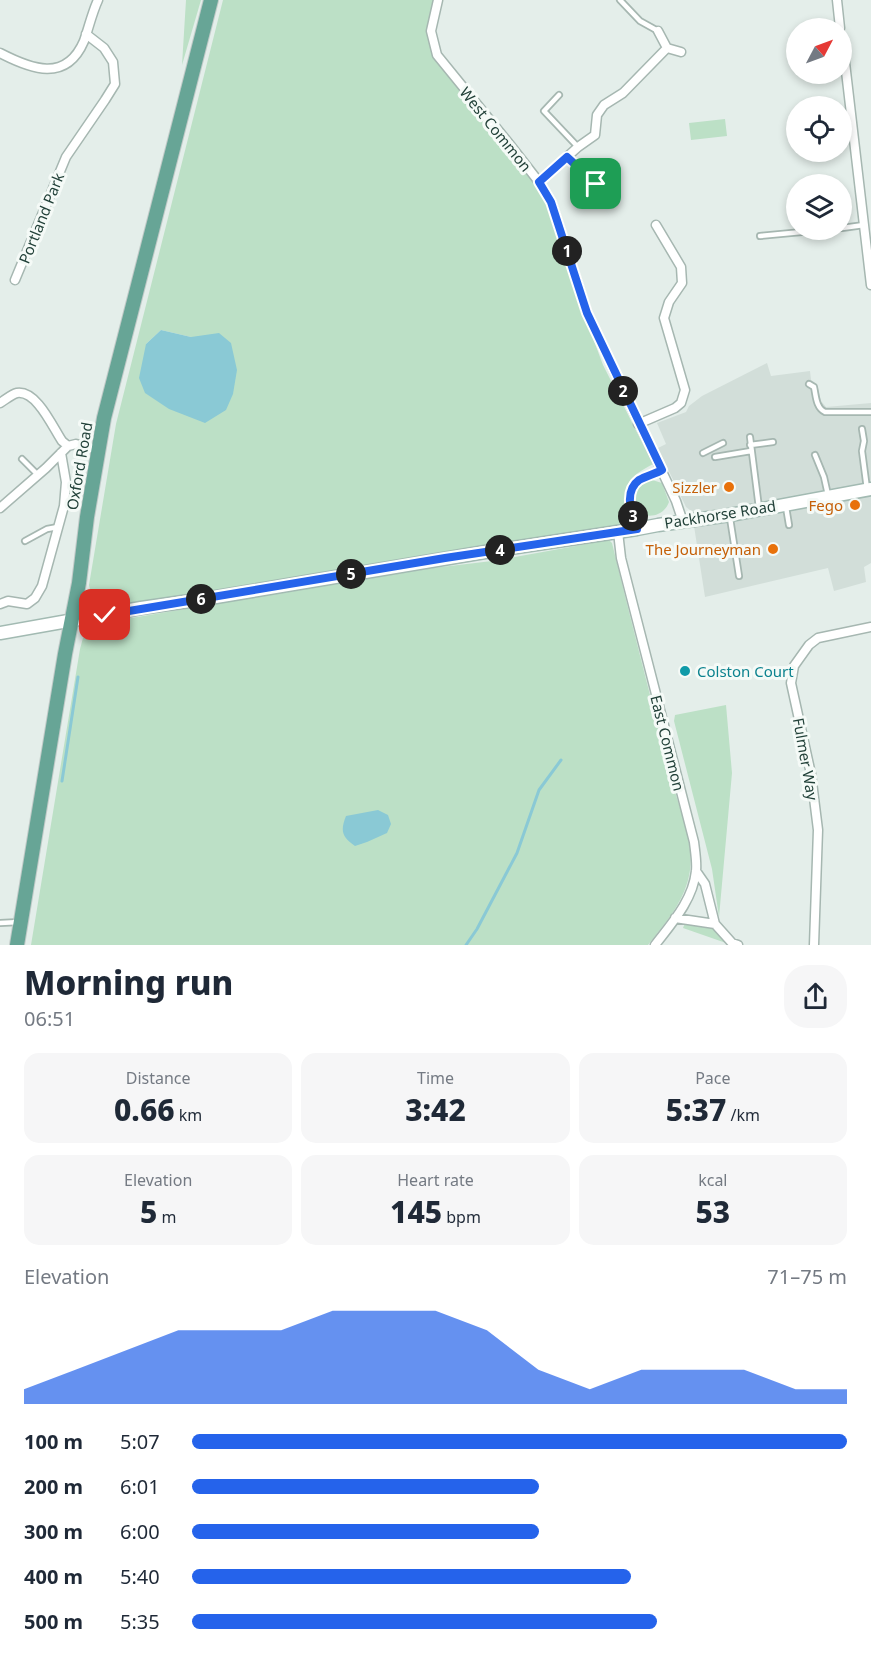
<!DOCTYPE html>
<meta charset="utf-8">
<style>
:root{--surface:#fff;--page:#f6f6f7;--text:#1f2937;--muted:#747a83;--accent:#2563eb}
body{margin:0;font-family:"Noto Sans",sans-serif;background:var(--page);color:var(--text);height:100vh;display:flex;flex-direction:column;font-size:22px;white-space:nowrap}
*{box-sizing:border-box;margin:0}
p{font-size:20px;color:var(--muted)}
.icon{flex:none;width:33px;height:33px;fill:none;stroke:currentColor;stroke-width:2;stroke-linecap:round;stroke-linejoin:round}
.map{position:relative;height:945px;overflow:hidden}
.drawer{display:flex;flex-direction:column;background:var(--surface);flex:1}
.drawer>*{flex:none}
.needle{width:39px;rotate:49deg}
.buttons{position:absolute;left:786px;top:18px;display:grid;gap:12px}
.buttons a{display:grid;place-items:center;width:66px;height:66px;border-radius:50%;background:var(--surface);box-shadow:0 3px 9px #0003;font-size:30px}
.pin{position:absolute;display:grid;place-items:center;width:51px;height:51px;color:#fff;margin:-26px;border-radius:12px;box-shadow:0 3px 9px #0006}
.km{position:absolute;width:30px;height:30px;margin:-15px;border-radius:50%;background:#222;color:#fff;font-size:16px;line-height:30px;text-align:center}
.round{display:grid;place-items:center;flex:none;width:63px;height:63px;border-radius:24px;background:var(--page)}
.overview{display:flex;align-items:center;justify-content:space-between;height:102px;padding:0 24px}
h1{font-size:33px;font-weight:800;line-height:45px}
.stats{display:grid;grid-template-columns:repeat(3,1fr);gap:9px;height:102px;padding:6px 24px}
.stats div{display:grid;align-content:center;border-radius:15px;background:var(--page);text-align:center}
.stats b{font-size:30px;font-weight:800}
.stats small{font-size:16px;font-weight:400}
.stats p{font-size:16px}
.chart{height:168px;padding:12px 24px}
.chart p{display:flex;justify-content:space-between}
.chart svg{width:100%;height:108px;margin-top:6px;fill:var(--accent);opacity:.7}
ul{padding:0 24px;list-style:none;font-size:20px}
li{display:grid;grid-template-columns:96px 72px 1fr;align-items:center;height:45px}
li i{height:15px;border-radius:8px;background:var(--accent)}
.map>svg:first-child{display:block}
.built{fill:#d2ded9}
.green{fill:#bce0c6;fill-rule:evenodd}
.water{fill:#8ac9d5}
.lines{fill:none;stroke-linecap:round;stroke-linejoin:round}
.stream{stroke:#8ac9d5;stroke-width:3}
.lane-casing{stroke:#a6b7b1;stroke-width:8}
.street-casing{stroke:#a6b7b1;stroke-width:11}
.secondary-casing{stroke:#a2bab2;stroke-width:15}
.primary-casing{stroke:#c1cac8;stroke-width:16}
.lane{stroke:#fff;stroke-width:4.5}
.street{stroke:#fff;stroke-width:8}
.secondary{stroke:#fff;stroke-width:12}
.primary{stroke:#67a596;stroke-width:14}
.route-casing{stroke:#fff;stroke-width:12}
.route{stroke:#2563eb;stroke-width:8}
.food-dot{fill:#e8710a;stroke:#f5faf7;stroke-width:2}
.culture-dot{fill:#0f9aa8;stroke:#f5faf7;stroke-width:2}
.labels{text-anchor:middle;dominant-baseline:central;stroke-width:6;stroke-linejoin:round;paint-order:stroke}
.street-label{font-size:15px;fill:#224139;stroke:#f5faf7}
.food-label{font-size:15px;fill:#c56008;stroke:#f5faf7;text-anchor:end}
.culture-label{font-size:15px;fill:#0d838f;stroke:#f5faf7;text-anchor:start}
</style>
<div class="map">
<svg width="871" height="945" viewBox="0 0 871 945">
<rect width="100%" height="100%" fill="#e4eeea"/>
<path class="built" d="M767,363l4,13 39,-5 1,9 6,4 4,17 5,6 45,-4v160l-7,4 2,15 -32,9 -6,-23 -123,29 -11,-71 9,-6 -17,-13 -28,-59 8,-4 -9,-21 29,-11 3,-6 13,-10z"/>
<path class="green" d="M186,0h15l-19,65z
M223,0h212l-2,56 11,15 73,86 29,44 7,17 31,96 19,51 50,99c-7,4 -15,8 -21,14 -13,15 3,35 -15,48l-485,79 -25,3 -1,-3c-11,-4 -15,-9 -17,-20l27,-161zM161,330l30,7 -45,7z
M725,119l2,17 -36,4 -2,-17z
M649,479l13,4 7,19c-8,23 -48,17 -30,-17z
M609,540l3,3c19,78 39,156 59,234 7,30 23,62 19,93 -4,30 -24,52 -42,75h-617l49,-296 3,-11 13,-11 35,-9 302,-50 59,-7z
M726,705l6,68 -13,144 -7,-48 -38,-148 1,-6z
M685,923c20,0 30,1 41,20l-43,-15z"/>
<path class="water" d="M161,330l30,7 28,-4 12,10 6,27 -4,24 -7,16 -21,13 -36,-14 -24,-16 -6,-15 7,-34z
M378,810l10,5 3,9 -4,9 -20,9 -12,4c-13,-9 -15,-15 -9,-30z"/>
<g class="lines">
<path class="stream" d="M62,781l16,-104
M466,945l11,-16 40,-76 22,-63 22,-30"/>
<defs>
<path id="lane" d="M620,0l20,21 18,10
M559,95l-15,16 34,36
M567,157l29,27
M842,228l22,-3
M760,236l63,-6
M809,384l5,3c2,9 2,21 11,25h46
M862,429l2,12 -2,10 5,38
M750,437l9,71
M750,445l23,-3
M703,453l20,-10
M815,455l9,22 4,18
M715,457l36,-6
M22,459l16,16
M786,507l3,18
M730,518l9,58
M636,527c-11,-38 -10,-40 25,-57
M25,541l22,-12 11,-2
M0,923l20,-1"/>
<path id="street" d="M438,0l-7,31 6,24 74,91 28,36 12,20 36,111 89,188 7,21
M837,0l3,28
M842,37l29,248
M667,48l14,4
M0,53c31,16 66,30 84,-12 5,-14 8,-28 14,-41
M539,182l39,-35 17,-12 2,-20 7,-10 19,-12 44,-45 -9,-17
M15,280l51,-123 39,-57 10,-16 -2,-22 -9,-14 -18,-14
M0,403c5,-3 12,-9 17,-10 20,-3 36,35 45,48l6,5
M638,424l37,-16 6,-5 4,-13 -21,-72 5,-16 13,-19 -1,-16 -25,-42
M0,508l46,-40 22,-22 8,-2 22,6
M618,532l3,26 73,284c1,9 3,20 2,29 -3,29 -24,52 -41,74
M0,604l8,-3 19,3 8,-6 7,-12 22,-80 2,-24 -5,-29
M696,871l9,13 10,40
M675,918l40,6 17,19 6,2
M814,945l4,-115 -7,-56 -20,-91 3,-17 15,-21 9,-7 53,-11"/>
<path id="secondary" d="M0,633l141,-25 69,-10 275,-46 152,-23 21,-4 72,-10 141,-26"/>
<path id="primary" d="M17,945l48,-291 14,-71 8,-66 17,-99 107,-418"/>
</defs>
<use href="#lane" class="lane-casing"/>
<use href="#street" class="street-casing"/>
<use href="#secondary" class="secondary-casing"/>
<use href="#primary" class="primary-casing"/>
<use href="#lane" class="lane"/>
<use href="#street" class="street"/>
<use href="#secondary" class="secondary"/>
<use href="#primary" class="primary"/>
</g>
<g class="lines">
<defs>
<path id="route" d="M105,615l340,-57 192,-29c-5,-15 -14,-37 2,-49 7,-4 16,-6 23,-10l-75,-157 -36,-111 -12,-20 28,-25 29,27"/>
</defs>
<use href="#route" class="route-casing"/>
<use href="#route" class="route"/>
</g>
<g class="food-dot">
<circle cx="729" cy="487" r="6"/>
<circle cx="855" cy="505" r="6"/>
<circle cx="773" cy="549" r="6"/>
</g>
<circle class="culture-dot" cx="685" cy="671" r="6"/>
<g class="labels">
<g class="street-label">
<text transform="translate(496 129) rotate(51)">West Common</text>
<text transform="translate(41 218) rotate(-68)">Portland Park</text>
<text transform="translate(79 466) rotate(-80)">Oxford Road</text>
<text transform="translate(720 514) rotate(-9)">Packhorse Road</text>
<text transform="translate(668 743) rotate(76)">East Common</text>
<text transform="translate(806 759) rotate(80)">Fulmer Way</text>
</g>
<g class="food-label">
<text x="717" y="487">Sizzler</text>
<text x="843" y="505">Fego</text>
<text x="761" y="549">The Journeyman</text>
</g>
<g class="culture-label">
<text x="697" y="671">Colston Court</text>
</g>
</g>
</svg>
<div class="buttons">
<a><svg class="needle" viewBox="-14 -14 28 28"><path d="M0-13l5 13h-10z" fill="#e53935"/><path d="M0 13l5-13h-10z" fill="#747a83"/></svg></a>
<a><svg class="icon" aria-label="locate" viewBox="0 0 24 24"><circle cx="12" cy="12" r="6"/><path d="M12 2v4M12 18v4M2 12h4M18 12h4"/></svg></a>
<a><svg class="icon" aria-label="layers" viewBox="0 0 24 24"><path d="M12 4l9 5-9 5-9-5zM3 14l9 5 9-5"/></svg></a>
</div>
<div class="pin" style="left:596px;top:184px;background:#1e9e55"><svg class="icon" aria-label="arrive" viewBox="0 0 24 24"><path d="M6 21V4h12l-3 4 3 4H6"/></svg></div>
<div class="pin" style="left:105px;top:615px;background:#d93025"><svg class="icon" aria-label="check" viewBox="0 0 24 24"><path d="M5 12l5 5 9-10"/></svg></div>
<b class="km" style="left:567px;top:251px">1</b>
<b class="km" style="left:623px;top:391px">2</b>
<b class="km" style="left:633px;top:516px">3</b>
<b class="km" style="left:500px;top:550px">4</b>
<b class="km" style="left:351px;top:574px">5</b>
<b class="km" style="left:201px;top:599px">6</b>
</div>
<section class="drawer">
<div class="overview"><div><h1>Morning run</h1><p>06:51</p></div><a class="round"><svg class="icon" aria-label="share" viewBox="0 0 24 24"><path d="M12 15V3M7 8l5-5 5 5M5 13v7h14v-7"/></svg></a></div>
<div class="stats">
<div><p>Distance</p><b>0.66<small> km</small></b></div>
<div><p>Time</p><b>3:42</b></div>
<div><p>Pace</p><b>5:37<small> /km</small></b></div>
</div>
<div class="stats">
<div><p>Elevation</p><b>5<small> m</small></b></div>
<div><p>Heart rate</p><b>145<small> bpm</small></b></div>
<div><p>kcal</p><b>53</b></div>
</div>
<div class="chart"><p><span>Elevation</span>71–75 m</p>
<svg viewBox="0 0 160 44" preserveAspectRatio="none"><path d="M0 44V38L10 30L20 22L30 14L40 14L50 14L60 6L70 6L80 6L90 14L100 30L110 38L120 30L130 30L140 30L150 38L160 38V44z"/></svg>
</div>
<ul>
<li><b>100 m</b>5:07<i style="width:100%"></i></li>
<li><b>200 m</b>6:01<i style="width:53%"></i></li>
<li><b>300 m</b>6:00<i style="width:53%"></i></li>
<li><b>400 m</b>5:40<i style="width:67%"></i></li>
<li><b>500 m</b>5:35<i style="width:71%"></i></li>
</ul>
</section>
